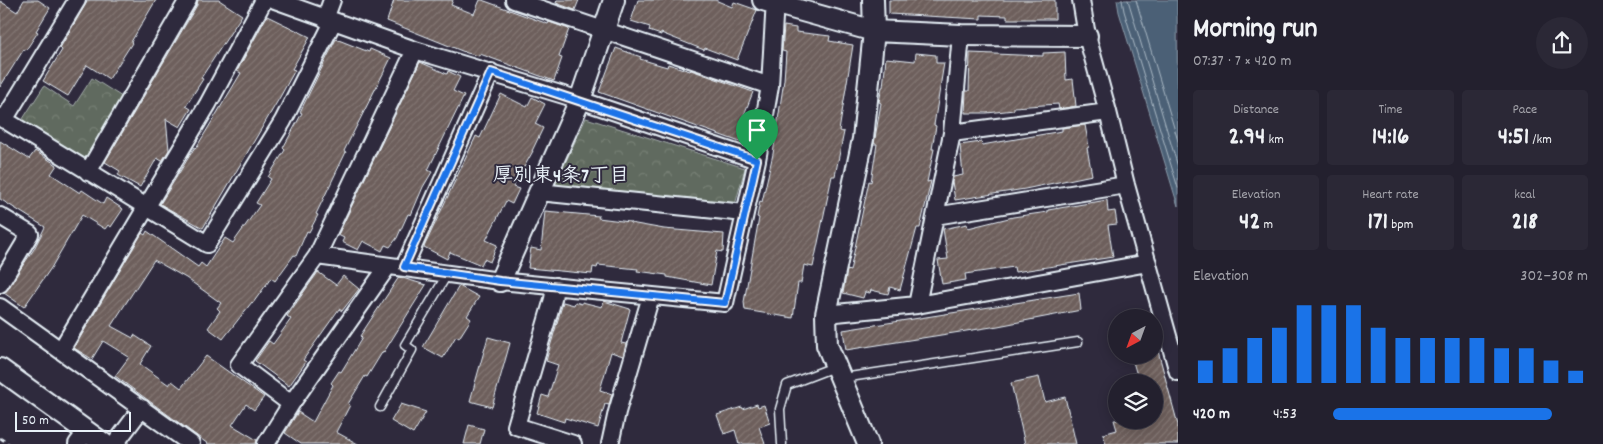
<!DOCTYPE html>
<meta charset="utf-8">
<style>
:root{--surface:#23202e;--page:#2b2836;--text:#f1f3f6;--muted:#a3a3aa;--line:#403e4a;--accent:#1a73e8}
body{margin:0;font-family:Dekko,"Klee One",sans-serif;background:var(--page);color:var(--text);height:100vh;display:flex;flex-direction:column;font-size:19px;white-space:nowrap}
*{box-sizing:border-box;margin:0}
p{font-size:16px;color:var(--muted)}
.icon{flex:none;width:28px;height:28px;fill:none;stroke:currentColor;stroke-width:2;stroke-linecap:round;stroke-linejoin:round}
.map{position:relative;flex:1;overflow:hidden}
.drawer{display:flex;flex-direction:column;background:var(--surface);width:425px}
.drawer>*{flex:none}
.needle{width:32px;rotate:221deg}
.tools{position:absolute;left:1108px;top:309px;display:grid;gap:10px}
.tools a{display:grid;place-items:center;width:55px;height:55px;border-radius:50%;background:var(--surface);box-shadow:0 2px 12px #0003,0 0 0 1px var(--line);font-size:25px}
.scale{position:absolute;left:15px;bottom:12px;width:116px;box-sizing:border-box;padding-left:5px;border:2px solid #e8f1f8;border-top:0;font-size:14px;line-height:18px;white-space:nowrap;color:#e8f1f8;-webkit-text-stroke:4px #2f2a3d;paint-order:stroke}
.pin{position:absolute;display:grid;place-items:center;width:42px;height:42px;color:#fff;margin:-51px -21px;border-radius:50% 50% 50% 0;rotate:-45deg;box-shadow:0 0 5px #0007}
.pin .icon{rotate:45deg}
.round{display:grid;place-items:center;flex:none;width:52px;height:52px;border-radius:26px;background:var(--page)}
.head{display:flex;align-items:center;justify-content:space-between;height:85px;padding:0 15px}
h1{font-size:28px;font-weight:700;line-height:38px}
.figures{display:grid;grid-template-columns:repeat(3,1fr);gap:8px;height:85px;padding:5px 15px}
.figures div{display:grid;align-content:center;border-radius:5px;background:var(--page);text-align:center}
.figures b{font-size:25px;font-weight:700}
.figures small{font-size:14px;font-weight:400}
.figures p{font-size:14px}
.chart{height:140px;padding:10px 15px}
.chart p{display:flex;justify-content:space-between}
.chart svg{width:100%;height:90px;margin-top:5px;stroke:var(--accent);stroke-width:6}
ul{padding:0 15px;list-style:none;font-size:16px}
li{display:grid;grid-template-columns:80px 60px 1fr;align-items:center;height:38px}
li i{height:12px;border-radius:6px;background:var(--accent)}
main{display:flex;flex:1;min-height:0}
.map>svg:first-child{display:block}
.park{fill:url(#park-crowns);stroke:#a4aeab}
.water{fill:#4b6176;stroke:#8a9baa}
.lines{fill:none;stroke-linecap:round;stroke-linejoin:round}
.shore{stroke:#a9b7c4;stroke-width:1}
.building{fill:url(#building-hatch);stroke:#e8f1f8}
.service-casing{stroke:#e8f1f8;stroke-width:11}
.minor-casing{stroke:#e8f1f8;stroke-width:20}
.tertiary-casing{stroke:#e8f1f8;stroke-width:24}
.path{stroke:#e8f1f8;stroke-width:2.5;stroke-dasharray:5 4;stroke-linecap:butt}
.service{stroke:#2f2a3d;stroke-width:8}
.minor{stroke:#2f2a3d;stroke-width:16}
.tertiary{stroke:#2f2a3d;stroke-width:20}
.route-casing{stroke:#fff;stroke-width:10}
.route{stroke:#1a73e8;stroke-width:6}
.labels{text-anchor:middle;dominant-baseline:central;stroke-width:4;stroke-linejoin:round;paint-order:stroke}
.neighbourhood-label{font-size:20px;font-weight:bold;fill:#e8f1f8;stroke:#2f2a3d}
</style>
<main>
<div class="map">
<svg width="1178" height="444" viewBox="0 0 1178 444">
<defs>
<pattern id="park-crowns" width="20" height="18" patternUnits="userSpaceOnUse" patternTransform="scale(1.25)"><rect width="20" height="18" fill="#606a5e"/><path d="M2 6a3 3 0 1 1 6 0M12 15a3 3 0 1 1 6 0" fill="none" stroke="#778076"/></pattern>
<pattern id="building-hatch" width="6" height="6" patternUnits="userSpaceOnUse" patternTransform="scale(1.25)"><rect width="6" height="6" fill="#6d5e5b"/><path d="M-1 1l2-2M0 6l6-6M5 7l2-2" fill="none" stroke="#827673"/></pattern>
</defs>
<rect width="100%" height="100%" fill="#2f2a3d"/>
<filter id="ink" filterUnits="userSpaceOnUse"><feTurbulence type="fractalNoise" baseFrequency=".02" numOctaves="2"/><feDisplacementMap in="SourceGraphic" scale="10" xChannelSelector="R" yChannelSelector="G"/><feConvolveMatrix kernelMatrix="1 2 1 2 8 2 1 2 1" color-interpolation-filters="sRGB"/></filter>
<g filter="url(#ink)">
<path class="park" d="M92,78l30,19 -38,63 -63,-38 23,-36 30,20z
M586,118l159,50 -10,37 -181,-18z"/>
<path class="water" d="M1117,0h60l1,206 -59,-194z"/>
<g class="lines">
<path class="shore" d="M1122,0l2,11 54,177
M1128,0l50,167
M1136,0l42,141"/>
</g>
<path class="building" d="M24,0h14l12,8 -14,23 2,1 -12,18 -2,-1 -24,38v-86l17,11z
M88,0h68l-25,42 1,1 -23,36 -22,-14 -19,31 -25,-15 19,-31 -2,-2z
M198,0h21l23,15 -41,63 2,1 -17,27 5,3 -11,18 -14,-8 3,31 -7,11 -5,-3 -17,29 -22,-12 2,-4 -15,-9 92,-157z
M394,0h59l-2,5 23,9 6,-14h2l66,24 1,-2 20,7 -10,28 3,1 -8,23 -74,-27 -1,2 -12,-3 -80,-32z
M557,0h22l-4,10 -19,-7z
M638,0h77l17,7 2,-5 23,8 -20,50 -32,-12 -1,2 -43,-17v2l-12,-4 1,-4 -19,-6z
M889,0h166v19h-48v-3l-26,-1v4l-92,-5z
M267,16l43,21 -18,32 3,1 -15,27 -77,131 -43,-24 35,-57 1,1 45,-75 -4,-2z
M784,26l12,2v4l34,4 -1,5 24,4 -14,86 5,1 -5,24 -4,20h-3l-19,91 -9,-2 -3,18h-3l-5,35 -48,-8 -1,-8 15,-84 -2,-1 3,-16 2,1 11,-48 11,-74 2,-28 -4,-1z
M336,39l33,13 1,-3 21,9 -47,93 2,1 -30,62 2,1 -9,17 -2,-1 -11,25 -2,-1 -19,26 -4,-3 -18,25 -1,-1 -29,37 -15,-11 12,-17 -3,-3 4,-5 -35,-25 -32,-18 -43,66 22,12 1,-3 17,11 -11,18 29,21 3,-4 9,7 25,-32 58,41 -10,13 -8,-6 -14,21 25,15 -1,4h-48l-93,-68 14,-19 -26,-16 -11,18 -18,-11 68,-115 3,2 2,-4 51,36 3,-4 5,4 19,-29 8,5 27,-38 -4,-2 15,-24 -3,-2 17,-27 -2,-2 19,-35 -2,-1z
M616,48l25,9 -1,2 27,8 1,-3 22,7 1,-1 62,22 -11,28 6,1 -8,21 -141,-50z
M1065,52l1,28 7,-1 3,27 -17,3 -1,-5 -44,3v3l-27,3h-22l1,-22h3l1,-38 73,3v-3z
M916,53l20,2v8h8l-10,62 2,1 -4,23h2l-7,33 4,-1 -11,47h-3l-17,62 -10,-3 -2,7 -17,-4 -1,3 -5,-1 -2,6 -20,-5 4,-23 3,1 19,-90 2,1 6,-38h-3l7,-41 -2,-1 3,-15h1l3,-29 29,3z
M420,62l27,12 1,-3 12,6 -7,14 11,5 -36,74 4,2 -9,15 -12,28 -3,-1 -11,24 -7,9 -5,-2 -3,6 -19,-10 -5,9 -16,-8 2,-4 -6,-3z
M501,94l26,13 5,-10 13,7 -10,20 8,4 -11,23h1l-20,36 6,2 -7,15 -6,-3 -20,39 11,5 -7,17 -6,-3 -3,6 -31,-13 -3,7 -23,-12 52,-111 4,2z
M1085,125l4,22 -2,1 5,27 -67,14 -70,11 -3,-18 1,-5 10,-2 -3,-30 21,-3 1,3 80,-14v-3z
M0,141l29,18 6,-8 22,14 -6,9 29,19 2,-3 21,14 3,-6 17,11 -12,18 -3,-2 -3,4 -23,-14 -31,53 -27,39 -20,-14 30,-44 11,-22 -45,-28z
M1107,200l1,12 7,-1 2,13 -9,1 5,32 -98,15 -1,-5 -49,7 1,6 -24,4 -4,-24 10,-1 -5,-30 24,-5 1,4 45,-11 35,-5v-2z
M545,211l54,5 -1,2 32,4v1l34,6 60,5 -1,18 -6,-1 -6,34 -44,-8v-2l-30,-4 1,-2 -40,-4 -1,3 -4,-1 -1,7 -64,-6 3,-20 10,2z
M318,272l18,13 7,-9 16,13 -17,22 -3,-2 -36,51 3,2 -17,24 -34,-25 14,-20 4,3 18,-25 -4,-3z
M399,277l27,8 -42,67 -1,-1 -16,26 -2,-1 -17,28 2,1 -14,27 22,12h-57l-16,-11 13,-21 15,10 20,-37 -2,-2 8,-12 2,1 21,-34 -2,-2z
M459,286l20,11 -12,19 4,3 -12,19 -3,-2 -13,22 -20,-11z
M1079,293l2,17 -83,16 -152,24 -3,-20z
M604,301l26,8 -9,34 5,1 -3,12 -12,-4 -11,38 12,4 -3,11 -4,-1 -7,24 -33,-10 -1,4 -27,-9 5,-18 6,2 10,-32 -12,-4 17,-59 11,3 1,-3 7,2v-2l20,5z
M488,337l22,6 -18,64 -22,-6z
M1154,351h4l20,74v19h-72l-3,-10 14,-4 -3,-10h40v-38h-15l-8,-27h23z
M1039,377l6,25 20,-5 11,47h-51l-14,-61z
M401,404l25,8 -13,22 -22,-13z
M757,404l1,3 6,-2 6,18 -11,4 6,17h-26l-4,-14 -11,4 -7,-19 25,-8 1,2z
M469,425l15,4 -4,15h-16z"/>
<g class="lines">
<defs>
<path id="service" d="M1114,337h2
M843,378l235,-36
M380,407l32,-57 -7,-5 43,-72
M782,444l-2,-35 7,-24 47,-18"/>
<path id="minor" d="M275,0l140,50 165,50 177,60
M514,0l256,86
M1081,0l6,36 21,76 18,73 52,187
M325,19l7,-19
M0,117l207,127 76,-123 50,-99
M4,120l73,-120
M952,133l156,-21
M88,172l100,-172
M539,192l206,21
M0,216l30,18 -30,50
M935,216l191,-31
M317,256l183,25 225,22 32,-143 13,-74 5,-86
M404,267l87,-195
M555,286l-2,13 -37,127 57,18
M917,305l35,-172 9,-98
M0,307l191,137
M826,314l91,-9 231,-42
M61,350l147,-246 56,-104
M291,404l-52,-39 78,-109 98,-206
M77,444l9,-12
M115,444l27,-36
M266,444l25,-40 97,-138
M610,444l7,-32 34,-116"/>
<path id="tertiary" d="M763,0l111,31 87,4 126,1
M500,281l80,-181 34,-100
M0,369l104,75
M868,444l-41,-99 -1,-31 37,-175 11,-108 -1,-31"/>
</defs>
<use href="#service" class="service-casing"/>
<use href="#minor" class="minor-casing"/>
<use href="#tertiary" class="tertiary-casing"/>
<path class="path" d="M0,438l9,6"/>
<use href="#service" class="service"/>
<use href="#minor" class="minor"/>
<use href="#tertiary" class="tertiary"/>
</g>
</g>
<g class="lines" filter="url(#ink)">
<defs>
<path id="route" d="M491,72l266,88 -32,143 -225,-22 -96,-14z"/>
</defs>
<use href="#route" class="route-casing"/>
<use href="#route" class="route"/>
</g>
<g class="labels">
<g class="neighbourhood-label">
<text x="561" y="177">厚別東4条7丁目</text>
</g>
</g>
</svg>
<div class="tools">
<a><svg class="needle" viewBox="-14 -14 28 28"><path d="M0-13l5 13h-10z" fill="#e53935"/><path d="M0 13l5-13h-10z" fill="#a3a3aa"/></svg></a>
<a><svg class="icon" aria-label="layers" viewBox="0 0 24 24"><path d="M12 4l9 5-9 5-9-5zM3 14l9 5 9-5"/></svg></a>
</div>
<div class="scale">50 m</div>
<div class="pin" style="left:757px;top:160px;background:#1e9e55"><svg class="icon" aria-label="arrive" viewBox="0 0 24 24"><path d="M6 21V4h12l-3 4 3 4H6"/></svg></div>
</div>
<section class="drawer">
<div class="head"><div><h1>Morning run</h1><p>07:37 · 7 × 420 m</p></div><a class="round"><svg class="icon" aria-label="share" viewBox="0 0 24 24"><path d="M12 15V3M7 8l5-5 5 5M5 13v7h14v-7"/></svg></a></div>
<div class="figures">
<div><p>Distance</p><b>2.94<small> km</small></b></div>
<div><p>Time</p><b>14:16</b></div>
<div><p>Pace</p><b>4:51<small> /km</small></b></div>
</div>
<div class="figures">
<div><p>Elevation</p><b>42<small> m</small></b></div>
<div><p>Heart rate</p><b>171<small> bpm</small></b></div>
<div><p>kcal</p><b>218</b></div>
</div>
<div class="chart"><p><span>Elevation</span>302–308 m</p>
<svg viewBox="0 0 160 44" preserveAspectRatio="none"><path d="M5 44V33M15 44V27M25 44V22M35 44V17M45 44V6M55 44V6M65 44V6M75 44V17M85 44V22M95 44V22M105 44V22M115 44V22M125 44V27M135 44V27M145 44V33M155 44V38"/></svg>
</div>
<ul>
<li><b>420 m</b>4:53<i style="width:86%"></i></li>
</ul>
</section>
</main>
